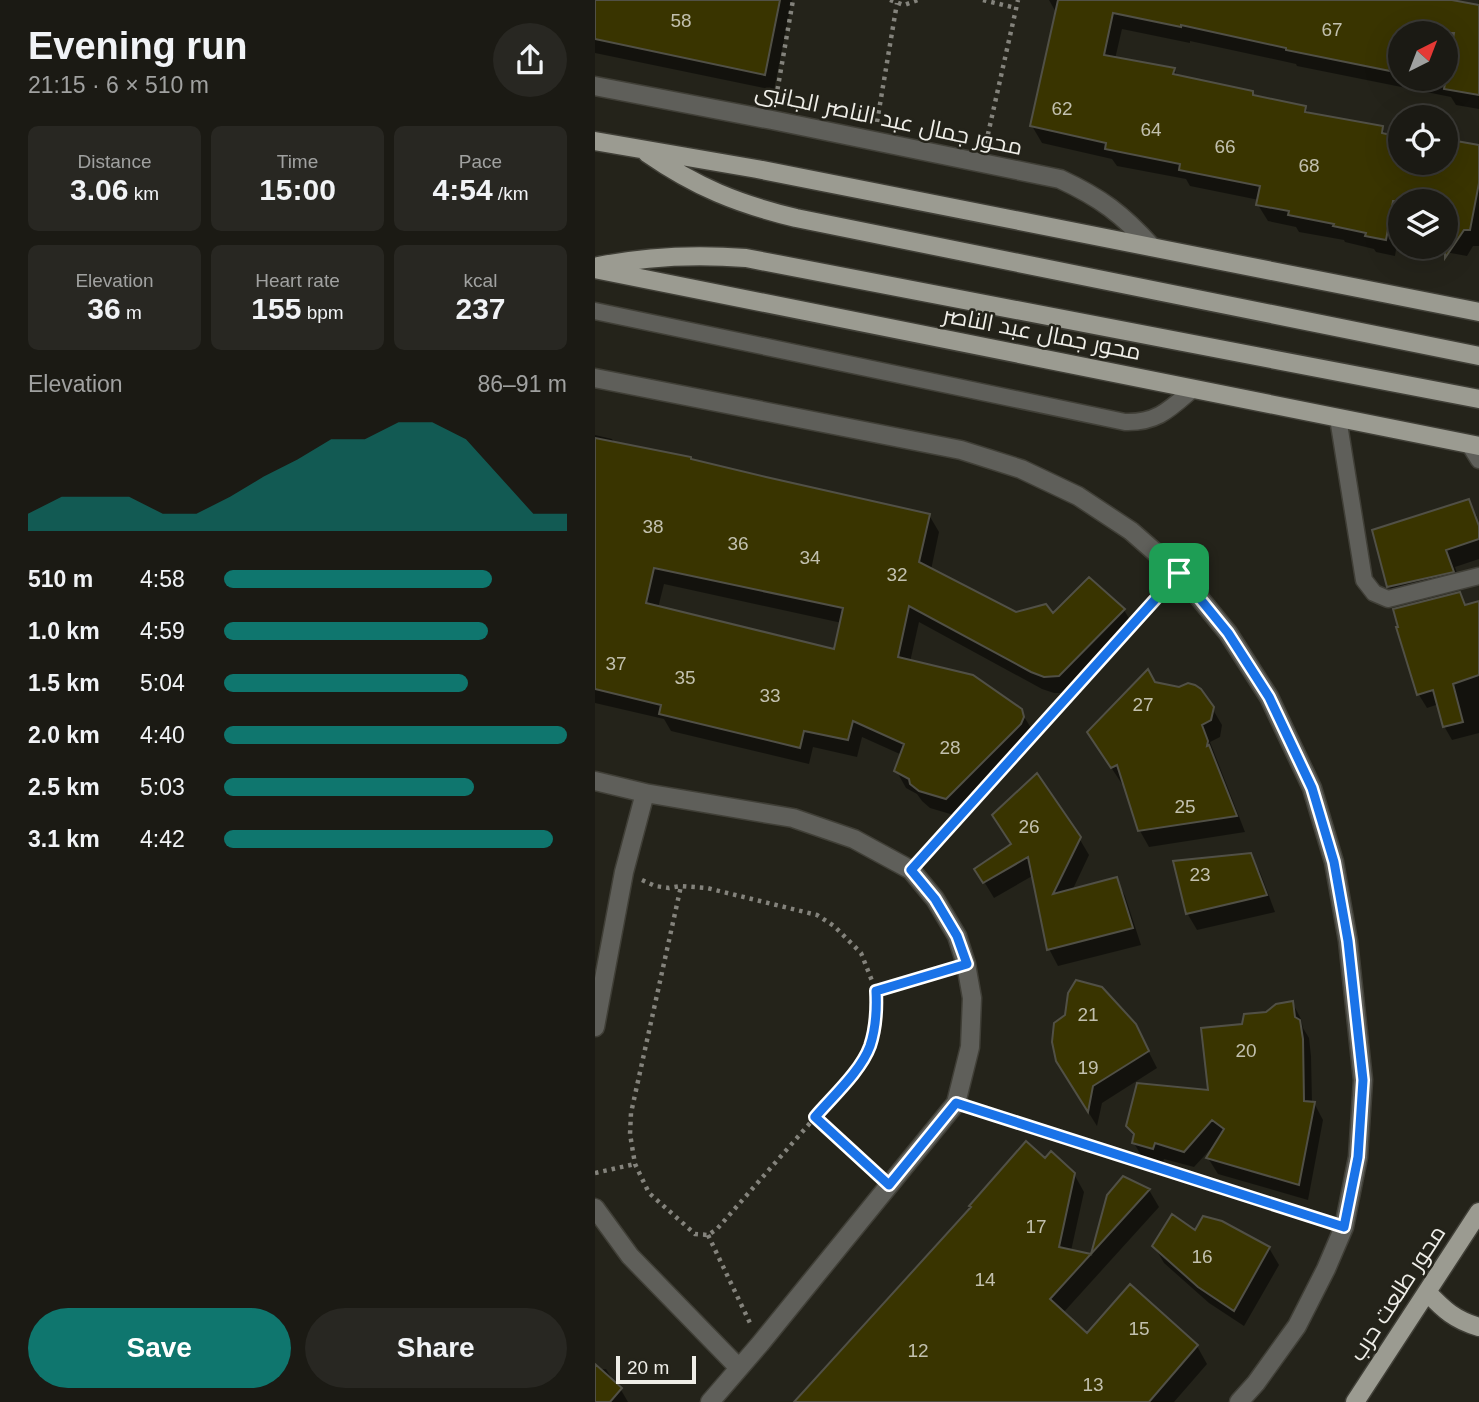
<!DOCTYPE html>
<meta charset="utf-8">
<style>
:root{--surface:#1b1a14;--page:#282722;--text:#f1f3f6;--muted:#a0a1a0;--line:#393834;--accent:#0f766e}
body{margin:0;font-family:Helvetica,Cairo,sans-serif;background:var(--page);color:var(--text);height:100vh;display:flex;flex-direction:column;font-size:26px;white-space:nowrap}
*{box-sizing:border-box;margin:0}
p{font-size:23px;color:var(--muted)}
.icon{flex:none;width:38px;height:38px;fill:none;stroke:currentColor;stroke-width:2;stroke-linecap:round;stroke-linejoin:round}
.map{position:relative;flex:1;overflow:hidden}
.sheet{display:flex;flex-direction:column;background:var(--surface);width:595px}
.sheet>*{flex:none}
.needle{width:46px;rotate:42deg}
.controls{position:absolute;left:793px;top:21px;display:grid;gap:14px}
.controls a{display:grid;place-items:center;width:70px;height:70px;border-radius:50%;background:var(--surface);box-shadow:0 7px 28px #0002,0 0 0 2px var(--line);font-size:35px}
.scale{position:absolute;left:21px;bottom:18px;width:80px;box-sizing:border-box;padding-left:7px;border:4px solid #efeee8;border-top:0;font-size:19px;line-height:24px;white-space:nowrap;color:#efeee8;-webkit-text-stroke:5px #24231a;paint-order:stroke}
.pin{position:absolute;display:grid;place-items:center;width:60px;height:60px;color:#fff;margin:-30px;border-radius:14px;box-shadow:0 4px 10px #0006}
.round{display:grid;place-items:center;flex:none;width:74px;height:74px;border-radius:37px;background:var(--page)}
.overview{display:flex;align-items:center;justify-content:space-between;height:119px;padding:0 28px}
h1{font-size:38px;font-weight:700;line-height:52px}
.stats{display:grid;grid-template-columns:repeat(3,1fr);gap:10px;height:119px;padding:7px 28px}
.stats div{display:grid;align-content:center;border-radius:10px;background:var(--page);text-align:center}
.stats b{font-size:30px;font-weight:700}
.stats small{font-size:19px;font-weight:400}
.stats p{font-size:19px}
.chart{height:196px;padding:14px 28px}
.chart p{display:flex;justify-content:space-between}
.chart svg{width:100%;height:126px;margin-top:7px;fill:var(--accent);opacity:.7}
.button{display:flex;gap:14px;margin-top:auto;padding:14px 28px}
.button a{flex:1;height:80px;border-radius:42px;background:var(--accent);color:#fff;font-size:28px;font-weight:700;line-height:80px;text-align:center}
.button a+a{background:var(--page);color:var(--text)}
ul{padding:0 28px;list-style:none;font-size:23px}
li{display:grid;grid-template-columns:112px 84px 1fr;align-items:center;height:52px}
li i{height:18px;border-radius:9px;background:var(--accent)}
main{display:flex;flex:1;min-height:0}
.map>svg:first-child{display:block}
.shadow{fill:#0007;fill-rule:evenodd}
.building{fill:#393400;stroke:#515046;stroke-width:2;fill-rule:evenodd}
.lines{fill:none;stroke-linecap:round;stroke-linejoin:round}
.service-casing{stroke:#403f37;stroke-width:19}
.minor-casing{stroke:#403f37;stroke-width:21}
.primary-casing{stroke:#403f37;stroke-width:21}
.path{stroke:#84837c;stroke-width:4.5;stroke-dasharray:3.5 5;stroke-linecap:butt}
.service{stroke:#5f5f5a;stroke-width:16}
.minor{stroke:#5f5f5a;stroke-width:18}
.primary{stroke:#9b9b91;stroke-width:18}
.route-casing{stroke:#fff;stroke-width:14}
.route{stroke:#1a73e8;stroke-width:9}
.labels{text-anchor:middle;dominant-baseline:central;stroke-width:5;stroke-linejoin:round;paint-order:stroke}
.number-label{font-size:19px;fill:#c2c0ae}
.street-label{font-size:23px;fill:#efeee8;stroke:#24231a}
</style>
<main>
<section class="sheet">
<div class="overview"><div><h1>Evening run</h1><p>21:15 · 6 × 510 m</p></div><a class="round"><svg class="icon" aria-label="share" viewBox="0 0 24 24"><path d="M12 15V3M7 8l5-5 5 5M5 13v7h14v-7"/></svg></a></div>
<div class="stats">
<div><p>Distance</p><b>3.06<small> km</small></b></div>
<div><p>Time</p><b>15:00</b></div>
<div><p>Pace</p><b>4:54<small> /km</small></b></div>
</div>
<div class="stats">
<div><p>Elevation</p><b>36<small> m</small></b></div>
<div><p>Heart rate</p><b>155<small> bpm</small></b></div>
<div><p>kcal</p><b>237</b></div>
</div>
<div class="chart"><p><span>Elevation</span>86–91 m</p>
<svg viewBox="0 0 160 44" preserveAspectRatio="none"><path d="M0 44V38L10 32L20 32L30 32L40 38L50 38L60 32L70 25L80 19L90 12L100 12L110 6L120 6L130 12L140 25L150 38L160 38V44z"/></svg>
</div>
<ul>
<li><b>510 m</b>4:58<i style="width:78%"></i></li>
<li><b>1.0 km</b>4:59<i style="width:77%"></i></li>
<li><b>1.5 km</b>5:04<i style="width:71%"></i></li>
<li><b>2.0 km</b>4:40<i style="width:100%"></i></li>
<li><b>2.5 km</b>5:03<i style="width:73%"></i></li>
<li><b>3.1 km</b>4:42<i style="width:96%"></i></li>
</ul>
<div class="button"><a>Save</a><a>Share</a></div>
</section>
<div class="map">
<svg width="884" height="1402" viewBox="0 0 884 1402">
<rect width="100%" height="100%" fill="#24231a"/>
<path class="shadow" d="M0,0h197l-18,90 -179,-37z
M454,0h401l29,6v103l-23,-4 -5,-8 -154,-31 -1,-2 -106,-23v2l-68,-14 -7,30 59,10 4,8 74,16 3,4 50,10 5,8 72,13 5,8 13,2v25h45l34,-16v99h-6l-6,10 -49,-9h27v-46h-45v42h-3l-2,13 -19,-4 -2,-3 -29,-7 -1,-2 -45,-8 -3,-5 -28,-6 -10,-16 1,-5 -69,-14 -4,-7 -69,-13 -5,-7 -70,-16 -10,-17 25,-112zM805,33h45v46h-45z
M0,435l17,4 3,5 314,71 10,17 -8,38 85,44 37,1 36,-36 35,31 10,17 -65,66h-15l-12,-4 -123,-67 -9,40 110,48 11,18 1,8 -2,5 -73,75 -27,-8 -8,-7 -5,-7 -11,-6 -10,-18 6,-15 -40,-18 -5,20 -44,-10 -4,17 -138,-33 -7,-12 -69,-16zM69,584l178,39 -7,28 -177,-43z
M873,501l9,15h-3l5,15v28l-24,8 7,21 -63,16 -10,-17z
M864,594l8,12 12,-4v131l-27,7 -8,-14 -5,-22 -12,4 -8,-13 -21,-67z
M559,684l58,24 10,17 -2,12 -10,5 35,90 -96,15 -9,-16 -16,-49 -2,2 -23,-35z
M484,838l10,17 -17,36 44,-12 9,17 16,49 -83,21 -9,-17 -15,-74 -40,23 -17,-28z
M655,855l10,17 15,40 -78,18 -10,-17z
M697,1002l9,17 2,9 6,10 2,18 1,47h2l9,17 -15,80 -90,-26 -10,-16 8,-15 -22,24 -30,-8 -2,5 -19,-5 -9,-16 1,-5 -8,-12 82,-34 34,-66z
M540,1025l22,43 -55,35 -5,23 -30,-48z
M450,1160l29,14 10,18 -13,59 21,5 16,-60 16,-18 25,12 10,17 -96,106 24,22 43,-48 67,59 10,18 -33,38h-378z
M600,1232l74,16 10,17 -35,61 -35,-23 -45,-40 -10,-17z
M11,1369l10,16 5,5 7,12h-33v-32z"/>
<path class="building" d="M0,0h185l-15,75 -170,-36z
M463,0h394l27,5v90l-35,-6 10,-56h-54v40l-114,-23v-2l-105,-23v2l-68,-14 -9,42 71,13 -2,6 80,17v4l53,11 -1,6 78,14 -1,7 18,4v26h45v-24l34,6v38l-9,47h-6l-19,28v-57h-52l-7,39 -21,-4 1,-3 -33,-7 1,-2 -46,-9 1,-4 -33,-6 4,-19 -81,-16 1,-6 -75,-15 1,-6 -76,-17z
M0,438l96,19v2l75,18 164,37 -11,48 97,50 30,-8 7,9 36,-36 36,32 -66,67 -15,1 -13,-5 -122,-66 -11,51 75,18 49,34 2,8 -3,7 -75,75 -27,-8 -9,-7 -1,-5 -15,-8 10,-27 -51,-23 -5,19 -44,-9 -4,17 -141,-34 2,-9 -66,-16zM59,568l189,40 -9,41 -188,-46z
M874,499l10,27v13l-33,11 8,22 -67,15 -15,-57z
M865,592l5,13 14,-4v74l-26,9 10,38 -20,5 -10,-37 -16,5 -21,-68h2l-5,-18z
M553,669l7,13 24,5 9,-4 7,2 6,4 13,18 -3,13 -9,5 6,16 -1,5 2,-1 28,71 -99,15 -21,-66 -6,3 -24,-36z
M442,773l44,64 -28,57 64,-17 16,51 -86,22 -19,-93 -45,26 -9,-14 37,-25 -19,-29z
M656,853l16,42 -81,19 -13,-53z
M481,980l26,7 34,37 13,27 -56,35 -5,26 -32,-51 -4,-19 2,-19 11,-8 3,-22z
M698,1001l2,16 5,3 3,19 1,62 11,1 -16,83 -93,-27 18,-29 -12,-9 -28,32 -29,-9 -2,6 -21,-6 2,-9 -8,-8 11,-43 71,7 -7,-62 41,-4 2,-10 22,-2 10,-8z
M431,1141l19,17 6,-7 24,22 -16,74 32,7 16,-59 16,-19 27,13 -100,110 37,34 43,-49 68,61 -49,57h-355l177,-195 -2,-1z
M577,1214l23,16 8,-14 19,5 48,26 -36,64 -36,-24 -46,-41z
M0,1364l27,24 -12,14h-15z"/>
<g class="lines">
<defs>
<path id="service" d="M0,311l530,111c32,1 45,-13 68,-33
M743,418l26,162 10,13 14,6 91,-23
M874,444l10,16"/>
<path id="minor" d="M0,86l177,34 288,59c41,19 62,35 92,68
M0,378l366,72 60,19 57,27 53,35 48,42 49,60 41,64 43,91 22,74 14,79 15,139 -5,77 -14,70 -18,42 -29,57 -41,57 -17,19
M0,781l50,12 148,25 61,21 57,31 24,29 22,37 9,28 6,34 -2,49 -14,56 -196,241 -50,58
M0,1027l29,-155 21,-79
M0,1208l35,48 109,112"/>
<path id="primary" d="M0,141l162,28 722,143
M52,153c49,34 91,51 149,65l683,138
M3,266c50,-10 98,-12 148,-8l733,141
M0,269l884,177
M832,1292c17,18 28,28 52,35
M760,1402l124,-190"/>
</defs>
<use href="#service" class="service-casing"/>
<use href="#minor" class="minor-casing"/>
<use href="#primary" class="primary-casing"/>
<path class="path" d="M295,0l14,5 14,-5
M388,0l33,8
M181,98l17,-98
M282,122l20,-119
M391,143l32,-143
M329,856l240,-267
M47,880l13,6 14,2 12,-2 26,2 110,27 17,11 27,27 15,38 -1,37 -6,22 -15,23 -137,156 -9,6 -13,-1 -46,-41 -14,-29 -5,-30 1,-21 50,-227
M281,991l70,-21
M382,1110l348,111
M220,1117l58,54
M0,1173l40,-9
M113,1235l42,88"/>
<use href="#service" class="service"/>
<use href="#minor" class="minor"/>
<use href="#primary" class="primary"/>
</g>
<g class="lines">
<defs>
<path id="route" d="M584,573l49,60 41,64 43,91 22,74 14,79 15,139 -5,77 -14,70 -388,-124 -67,82 -74,-68c17,-20 46,-46 55,-71 6,-18 7,-36 6,-55l91,-27 -10,-28 -22,-37 -24,-29z"/>
</defs>
<use href="#route" class="route-casing"/>
<use href="#route" class="route"/>
</g>
<g class="labels">
<g class="number-label">
<text x="86" y="20">58</text>
<text x="737" y="29">67</text>
<text x="467" y="108">62</text>
<text x="556" y="129">64</text>
<text x="630" y="146">66</text>
<text x="714" y="165">68</text>
<text x="58" y="526">38</text>
<text x="143" y="543">36</text>
<text x="215" y="557">34</text>
<text x="302" y="574">32</text>
<text x="21" y="663">37</text>
<text x="90" y="677">35</text>
<text x="175" y="695">33</text>
<text x="548" y="704">27</text>
<text x="355" y="747">28</text>
<text x="590" y="806">25</text>
<text x="434" y="826">26</text>
<text x="605" y="874">23</text>
<text x="493" y="1014">21</text>
<text x="651" y="1050">20</text>
<text x="493" y="1067">19</text>
<text x="441" y="1226">17</text>
<text x="607" y="1256">16</text>
<text x="390" y="1279">14</text>
<text x="544" y="1328">15</text>
<text x="323" y="1350">12</text>
<text x="498" y="1384">13</text>
</g>
<g class="street-label">
<text transform="translate(294 119) rotate(12)">محور جمال عبد الناصر الجانبى</text>
<text transform="translate(447 333) rotate(11)">محور جمال عبد الناصر</text>
<text transform="translate(802 1293) rotate(-57)">محور طلعت حرب</text>
</g>
</g>
</svg>
<div class="controls">
<a><svg class="needle" viewBox="-14 -14 28 28"><path d="M0-13l5 13h-10z" fill="#e53935"/><path d="M0 13l5-13h-10z" fill="#a0a1a0"/></svg></a>
<a><svg class="icon" aria-label="locate" viewBox="0 0 24 24"><circle cx="12" cy="12" r="6"/><path d="M12 2v4M12 18v4M2 12h4M18 12h4"/></svg></a>
<a><svg class="icon" aria-label="layers" viewBox="0 0 24 24"><path d="M12 4l9 5-9 5-9-5zM3 14l9 5 9-5"/></svg></a>
</div>
<div class="scale">20 m</div>
<div class="pin" style="left:584px;top:573px;background:#1e9e55"><svg class="icon" aria-label="arrive" viewBox="0 0 24 24"><path d="M6 21V4h12l-3 4 3 4H6"/></svg></div>
</div>
</main>
